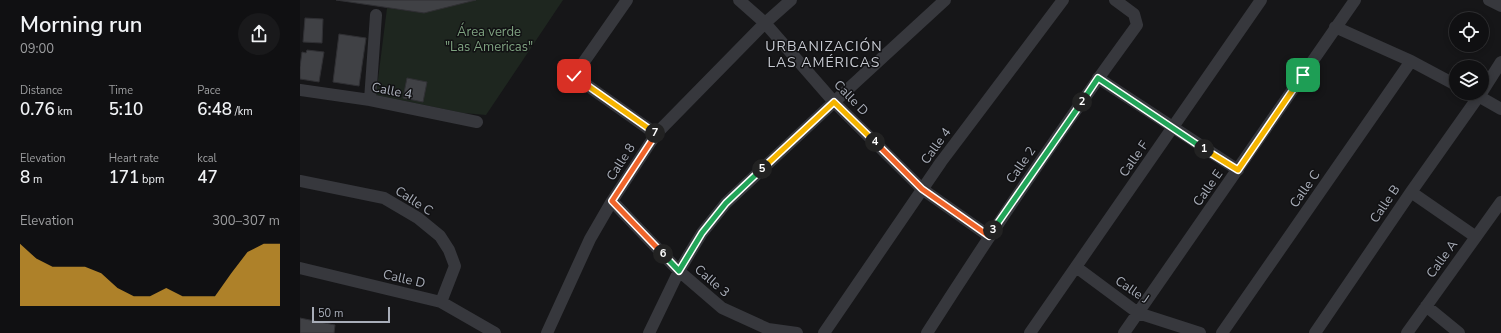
<!DOCTYPE html>
<meta charset="utf-8">
<style>
:root{--surface:#101012;--page:#19191b;--text:#f1f3f6;--muted:#9c9d9f;--line:#303032;--accent:#f2b134}
body{margin:0;font-family:"Nunito Sans",sans-serif;background:var(--page);color:var(--text);height:100vh;display:flex;flex-direction:column;font-size:15px;white-space:nowrap}
*{box-sizing:border-box;margin:0}
p{font-size:13px;color:var(--muted)}
.icon{flex:none;width:22px;height:22px;fill:none;stroke:currentColor;stroke-width:2;stroke-linecap:round;stroke-linejoin:round}
.map{position:relative;flex:1;overflow:hidden}
.drawer{display:flex;flex-direction:column;background:var(--surface);width:300px}
.drawer>*{flex:none}
.fabs{position:absolute;left:1149px;top:12px;display:grid;gap:8px}
.fabs a{display:grid;place-items:center;width:40px;height:40px;border-radius:50%;background:var(--surface);box-shadow:0 2px 6px #0003,0 0 0 1px var(--line);font-size:20px}
.scale{position:absolute;left:12px;bottom:10px;width:78px;box-sizing:border-box;padding-left:4px;border:2px solid #a8adb8;border-top:0;font-size:11px;line-height:14px;white-space:nowrap;color:#a8adb8;-webkit-text-stroke:3px #111113;paint-order:stroke}
.pin{position:absolute;display:grid;place-items:center;width:34px;height:34px;color:#fff;margin:-17px;border-radius:8px;box-shadow:0 2px 6px #0006}
.km{position:absolute;width:20px;height:20px;margin:-10px;border-radius:50%;background:#222;color:#fff;font-size:11px;line-height:20px;text-align:center}
.round{display:grid;place-items:center;flex:none;width:42px;height:42px;border-radius:21px;background:var(--page)}
.head{display:flex;align-items:center;justify-content:space-between;height:68px;padding:0 20px}
h1{font-size:22px;font-weight:600;line-height:30px}
.metrics{display:grid;grid-template-columns:repeat(3,1fr);gap:6px;height:68px;padding:4px 20px}
.metrics div{display:grid;align-content:center}
.metrics b{font-size:17px;font-weight:600}
.metrics small{font-size:11px;font-weight:400}
.metrics p{font-size:11px}
.chart{height:112px;padding:8px 20px}
.chart p{display:flex;justify-content:space-between}
.chart svg{width:100%;height:72px;margin-top:4px;fill:var(--accent);opacity:.7}
main{display:flex;flex:1;min-height:0}
.map>svg:first-child{display:block}
.green{fill:#1e261f}
.building{fill:#404145;stroke:#303034}
.lines{fill:none;stroke-linecap:round;stroke-linejoin:round}
.minor{stroke:#37383d;stroke-width:12}
.split-1-casing{stroke:#fff;stroke-width:8}
.split-2-casing{stroke:#fff;stroke-width:8}
.split-3-casing{stroke:#fff;stroke-width:8}
.split-4-casing{stroke:#fff;stroke-width:8}
.split-5-casing{stroke:#fff;stroke-width:8}
.split-6-casing{stroke:#fff;stroke-width:8}
.split-7-casing{stroke:#fff;stroke-width:8}
.split-8-casing{stroke:#fff;stroke-width:8}
.split-1{stroke:#f5b400;stroke-width:5}
.split-2{stroke:#22a559;stroke-width:5}
.split-3{stroke:#22a559;stroke-width:5}
.split-4{stroke:#f0652b;stroke-width:5}
.split-5{stroke:#f5b400;stroke-width:5}
.split-6{stroke:#22a559;stroke-width:5}
.split-7{stroke:#f0652b;stroke-width:5}
.split-8{stroke:#f5b400;stroke-width:5}
.labels{text-anchor:middle;dominant-baseline:central;stroke-width:3;stroke-linejoin:round;paint-order:stroke}
.park-label{font-size:13px;fill:#7fa381;stroke:#111113}
.street-label{font-size:13px;fill:#a8adb8;stroke:#111113}
.neighbourhood-label{font-size:14px;letter-spacing:1px;fill:#c9ccd4;stroke:#111113}
</style>
<main>
<section class="drawer">
<div class="head"><div><h1>Morning run</h1><p>09:00</p></div><a class="round"><svg class="icon" aria-label="share" viewBox="0 0 24 24"><path d="M12 15V3M7 8l5-5 5 5M5 13v7h14v-7"/></svg></a></div>
<div class="metrics">
<div><p>Distance</p><b>0.76<small> km</small></b></div>
<div><p>Time</p><b>5:10</b></div>
<div><p>Pace</p><b>6:48<small> /km</small></b></div>
</div>
<div class="metrics">
<div><p>Elevation</p><b>8<small> m</small></b></div>
<div><p>Heart rate</p><b>171<small> bpm</small></b></div>
<div><p>kcal</p><b>47</b></div>
</div>
<div class="chart"><p><span>Elevation</span>300–307 m</p>
<svg viewBox="0 0 160 44" preserveAspectRatio="none"><path d="M0 44V6L10 15L20 20L30 20L40 20L50 24L60 33L70 38L80 38L90 33L100 38L110 38L120 38L130 24L140 11L150 6L160 6V44z"/></svg>
</div>
</section>
<div class="map">
<svg width="1201" height="333" viewBox="0 0 1201 333">
<rect width="100%" height="100%" fill="#161618"/>
<path class="green" d="M176,0h87l-77,115 -23,-2 -87,-18 11,-87 37,5z"/>
<path class="building" d="M36,0h140l-52,13z
M5,18l18,1 -1,24 -19,-1z
M39,34l27,4 -7,48 -26,-4z
M7,50l17,2 -5,30 -19,-3v-12l2,-15 4,1z
M107,78l20,4 -4,20 -20,-4z
M0,318l35,7 -1,8h-34z"/>
<g class="lines">
<path class="minor" d="M327,0l-53,76 82,58
M439,0l26,23 69,79 88,87 67,47
M1189,0l12,6
M1035,27l76,34 45,24
M798,78l140,92
M0,90l70,10 107,22
M1182,92l19,-30
M1173,93l28,16
M70,100l6,-85
M0,181l84,17 34,20 22,18 9,14 6,16 -14,36
M1111,192l65,45
M312,201l67,70 43,37 46,21 29,4
M776,267l62,46 62,20
M0,268l141,34 54,31
M1126,306l33,27
M247,333l43,-94 22,-38 44,-67 109,-111 26,-23
M349,333l30,-62 23,-38 24,-30 108,-101 111,-102
M524,333l117,-171 122,-162
M627,333c67,-105 136,-207 210,-308l-3,-11 -19,-14
M730,333l231,-333
M824,333l231,-333
M922,333l189,-272
M1015,333l96,-141 70,-99
M1107,333l94,-131"/>
</g>
<g class="lines">
<defs>
<path id="split-1" d="M904,149l34,21 65,-95"/>
<path id="split-2" d="M782,102l16,-24 106,71"/>
<path id="split-3" d="M693,230l89,-128"/>
<path id="split-4" d="M575,142l47,47 67,47 4,-6"/>
<path id="split-5" d="M462,169l72,-67 41,40"/>
<path id="split-6" d="M363,254l16,17 23,-38 24,-30 36,-34"/>
<path id="split-7" d="M355,133l1,1 -44,67 51,53"/>
<path id="split-8" d="M274,76l81,57"/>
</defs>
<use href="#split-1" class="split-1-casing"/>
<use href="#split-2" class="split-2-casing"/>
<use href="#split-3" class="split-3-casing"/>
<use href="#split-4" class="split-4-casing"/>
<use href="#split-5" class="split-5-casing"/>
<use href="#split-6" class="split-6-casing"/>
<use href="#split-7" class="split-7-casing"/>
<use href="#split-8" class="split-8-casing"/>
<use href="#split-1" class="split-1"/>
<use href="#split-2" class="split-2"/>
<use href="#split-3" class="split-3"/>
<use href="#split-4" class="split-4"/>
<use href="#split-5" class="split-5"/>
<use href="#split-6" class="split-6"/>
<use href="#split-7" class="split-7"/>
<use href="#split-8" class="split-8"/>
</g>
<g class="labels">
<g class="park-label">
<text x="189" y="32">Área verde<tspan x="189" dy="15">"Las Americas"</tspan></text>
</g>
<g class="street-label">
<text transform="translate(92 91) rotate(11)">Calle 4</text>
<text transform="translate(551 98) rotate(46)">Calle D</text>
<text transform="translate(636 146) rotate(-54)">Calle 4</text>
<text transform="translate(834 159) rotate(-55)">Calle F</text>
<text transform="translate(321 162) rotate(-57)">Calle 8</text>
<text transform="translate(721 165) rotate(-55)">Calle 2</text>
<text transform="translate(908 188) rotate(-55)">Calle E</text>
<text transform="translate(1005 189) rotate(-55)">Calle C</text>
<text transform="translate(114 201) rotate(33)">Calle C</text>
<text transform="translate(1085 204) rotate(-56)">Calle B</text>
<text transform="translate(1142 259) rotate(-54)">Calle A</text>
<text transform="translate(104 279) rotate(13)">Calle D</text>
<text transform="translate(412 281) rotate(41)">Calle 3</text>
<text transform="translate(832 290) rotate(34)">Calle J</text>
</g>
<g class="neighbourhood-label">
<text x="524" y="46">URBANIZACIÓN<tspan x="524" dy="16">LAS AMÉRICAS</tspan></text>
</g>
</g>
</svg>
<div class="fabs">
<a><svg class="icon" aria-label="locate" viewBox="0 0 24 24"><circle cx="12" cy="12" r="6"/><path d="M12 2v4M12 18v4M2 12h4M18 12h4"/></svg></a>
<a><svg class="icon" aria-label="layers" viewBox="0 0 24 24"><path d="M12 4l9 5-9 5-9-5zM3 14l9 5 9-5"/></svg></a>
</div>
<div class="scale">50 m</div>
<div class="pin" style="left:1003px;top:75px;background:#1e9e55"><svg class="icon" aria-label="arrive" viewBox="0 0 24 24"><path d="M6 21V4h12l-3 4 3 4H6"/></svg></div>
<div class="pin" style="left:274px;top:76px;background:#d93025"><svg class="icon" aria-label="check" viewBox="0 0 24 24"><path d="M5 12l5 5 9-10"/></svg></div>
<b class="km" style="left:904px;top:149px">1</b>
<b class="km" style="left:782px;top:102px">2</b>
<b class="km" style="left:693px;top:230px">3</b>
<b class="km" style="left:575px;top:142px">4</b>
<b class="km" style="left:462px;top:169px">5</b>
<b class="km" style="left:363px;top:254px">6</b>
<b class="km" style="left:355px;top:133px">7</b>
</div>
</main>
